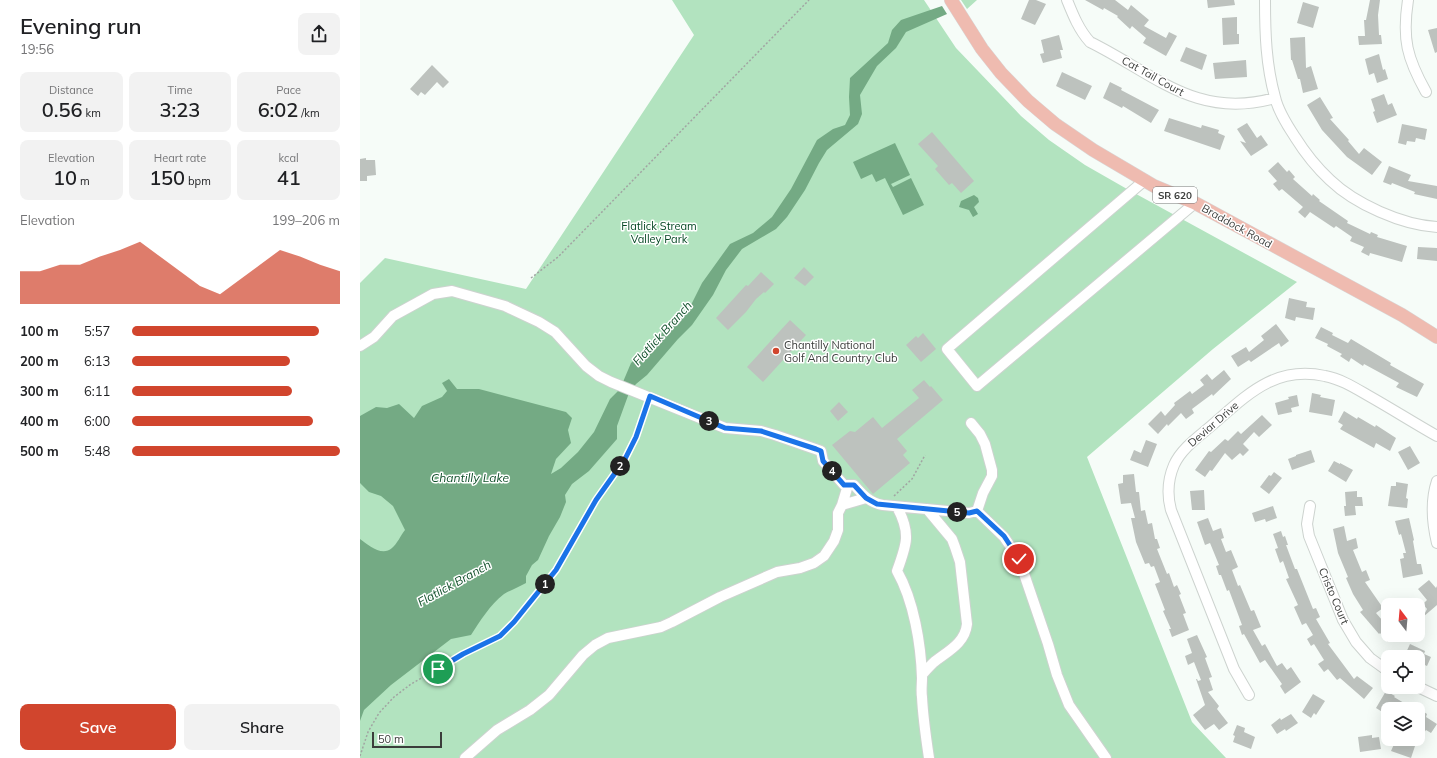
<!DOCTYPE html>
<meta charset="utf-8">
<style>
:root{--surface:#fff;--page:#f2f2f2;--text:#202124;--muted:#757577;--accent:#d1452d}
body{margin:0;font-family:Mulish,sans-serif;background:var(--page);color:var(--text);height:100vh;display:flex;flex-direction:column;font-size:15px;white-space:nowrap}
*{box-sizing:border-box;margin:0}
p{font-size:13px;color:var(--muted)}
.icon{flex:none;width:22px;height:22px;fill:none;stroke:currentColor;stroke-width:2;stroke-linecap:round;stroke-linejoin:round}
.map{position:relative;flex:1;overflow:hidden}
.drawer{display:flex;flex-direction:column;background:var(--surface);width:360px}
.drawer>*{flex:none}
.needle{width:26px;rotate:344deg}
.buttons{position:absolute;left:1021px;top:598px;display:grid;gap:8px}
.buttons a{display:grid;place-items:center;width:44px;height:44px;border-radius:8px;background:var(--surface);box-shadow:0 4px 16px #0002;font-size:20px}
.scale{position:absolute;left:12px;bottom:10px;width:70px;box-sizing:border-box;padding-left:4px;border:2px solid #3b3d3b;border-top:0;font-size:11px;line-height:14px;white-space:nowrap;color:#3b3d3b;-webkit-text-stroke:3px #fff;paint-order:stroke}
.pin{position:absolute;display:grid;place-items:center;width:34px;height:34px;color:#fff;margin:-17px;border:2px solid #fff;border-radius:50%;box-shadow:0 1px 4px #0007}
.km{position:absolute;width:20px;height:20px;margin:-10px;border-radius:50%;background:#222;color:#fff;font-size:11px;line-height:20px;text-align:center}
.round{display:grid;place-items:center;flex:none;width:42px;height:42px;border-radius:8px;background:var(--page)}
.overview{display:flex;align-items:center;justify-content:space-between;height:68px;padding:0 20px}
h1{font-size:22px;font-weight:600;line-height:30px}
.metrics{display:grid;grid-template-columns:repeat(3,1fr);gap:6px;height:68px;padding:4px 20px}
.metrics div{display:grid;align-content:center;border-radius:8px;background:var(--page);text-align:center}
.metrics b{font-size:20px;font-weight:600}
.metrics small{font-size:11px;font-weight:400}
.metrics p{font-size:11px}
.chart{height:112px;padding:8px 20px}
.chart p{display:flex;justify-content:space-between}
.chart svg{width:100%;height:72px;margin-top:4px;fill:var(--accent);opacity:.7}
.action{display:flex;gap:8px;margin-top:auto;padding:8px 20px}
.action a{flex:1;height:46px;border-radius:8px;background:var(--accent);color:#fff;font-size:16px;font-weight:600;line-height:46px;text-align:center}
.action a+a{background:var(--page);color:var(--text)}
ul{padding:0 20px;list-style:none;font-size:13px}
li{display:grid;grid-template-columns:64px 48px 1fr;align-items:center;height:30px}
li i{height:10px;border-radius:5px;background:var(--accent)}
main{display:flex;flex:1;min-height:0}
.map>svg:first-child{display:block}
.green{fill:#b2e3bf}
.water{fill:#74aa84}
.building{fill:#bdc2be}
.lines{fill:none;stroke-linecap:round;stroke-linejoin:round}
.minor-casing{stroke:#cdd3cf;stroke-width:12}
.major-casing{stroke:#d8d8d8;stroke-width:14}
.path{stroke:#a1a5a2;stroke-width:1.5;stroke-dasharray:2 2;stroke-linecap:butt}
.minor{stroke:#fff;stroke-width:10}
.major{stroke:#efbbb0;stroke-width:13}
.route-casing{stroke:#fff;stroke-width:8}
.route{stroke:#1a73e8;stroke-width:5}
.poi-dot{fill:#d1452d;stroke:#fff;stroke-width:1.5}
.labels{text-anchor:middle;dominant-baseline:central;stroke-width:3;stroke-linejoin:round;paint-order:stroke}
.shield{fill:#fff;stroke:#767776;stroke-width:1}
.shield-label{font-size:10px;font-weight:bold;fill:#3b3d3b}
.street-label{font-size:11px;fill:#3b3d3b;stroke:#fff}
.park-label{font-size:11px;fill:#044723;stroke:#fff}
.poi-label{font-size:11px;fill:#3b3d3b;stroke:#fff;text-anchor:start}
.water-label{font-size:12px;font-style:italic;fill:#12512c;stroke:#fff}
</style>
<main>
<section class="drawer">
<div class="overview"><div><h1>Evening run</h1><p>19:56</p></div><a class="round"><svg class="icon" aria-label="share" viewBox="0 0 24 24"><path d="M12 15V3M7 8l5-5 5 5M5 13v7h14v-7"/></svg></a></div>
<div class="metrics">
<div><p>Distance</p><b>0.56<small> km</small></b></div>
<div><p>Time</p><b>3:23</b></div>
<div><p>Pace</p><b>6:02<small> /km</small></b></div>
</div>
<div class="metrics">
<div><p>Elevation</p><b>10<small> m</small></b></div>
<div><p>Heart rate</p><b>150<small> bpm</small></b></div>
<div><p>kcal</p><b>41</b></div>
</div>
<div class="chart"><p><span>Elevation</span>199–206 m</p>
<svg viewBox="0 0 160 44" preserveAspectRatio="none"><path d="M0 44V24L10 24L20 20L30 20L40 15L50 11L60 6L70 15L80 24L90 33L100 38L110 29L120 20L130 11L140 15L150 20L160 24V44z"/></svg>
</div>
<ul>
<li><b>100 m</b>5:57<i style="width:90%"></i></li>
<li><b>200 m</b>6:13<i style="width:76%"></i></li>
<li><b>300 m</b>6:11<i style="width:77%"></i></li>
<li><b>400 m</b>6:00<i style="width:87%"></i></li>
<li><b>500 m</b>5:48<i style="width:100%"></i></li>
</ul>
<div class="action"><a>Save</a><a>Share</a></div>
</section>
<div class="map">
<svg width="1077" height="758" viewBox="0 0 1077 758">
<rect width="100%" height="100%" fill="#f6fcf8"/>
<path class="green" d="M312,0h252l32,48 65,68 28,24 36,25 42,24 170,93 -84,67 -126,108 105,265 34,36h-866v-475l25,-25 141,31 168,-254z
M601,0h16l-10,9z"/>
<path class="water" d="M582,6l5,8 -41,18 -10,16 -19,18 -17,29 2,19 -4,10 -31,26 -8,13 -14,27 -18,27 -11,12 -34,20 -16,21 -13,25 -21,30 -14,14 -31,36 -11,9 -7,9 -12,33v13l-28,32 -17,13 -7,11 1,7 -6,15 -11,19 -11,24 -6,5 -6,11v7c-7,4 -15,7 -22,11 -14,11 -24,27 -33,41l-20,4 -60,46 -27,25 -4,11v-182c8,6 22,18 32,9 5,-4 9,-13 13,-18l-12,-24 -12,-10 -12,-4 -9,-9v-67l16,-9 11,1 12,-4 15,14 8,-12 20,-9 5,-6 -5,-8 7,-4 8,10h22l87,23 6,6 -4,12 3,13 -15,16 -5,15 10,-6 17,-16 16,-20 16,-33 10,-10 11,-26 29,-28 13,-16 15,-8 14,-28 28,-39 23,-11 19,-16 19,-28 26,-49 16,-11 12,-4 5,-10 -1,-18 1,-19 38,-35 4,-13 9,-10z
M535,143l15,32 -19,9 2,3 18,-9 13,27 -21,10 -18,-37 -9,4 -4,-8 -11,5 -8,-17z
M614,195l4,3 1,4 -5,5 4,7 -5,3 -4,-7 -10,-3 2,-6z"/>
<path class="building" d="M669,0h7l10,4 -11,21 -14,-6z
M725,0h30l13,10 3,-5 18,15 -5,6 22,12 3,-6 8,4 -11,20 -23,-13 3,-5 -14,-12 -2,3 -13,-12 1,-1 -14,-8 -1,2z
M847,0h27l1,5 -27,3z
M1010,0h10l-2,15 1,20h2l1,9 -23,1 -1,-9h7l-1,-16h2z
M943,2l16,5 -6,21 -16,-5z
M877,17v17h2v10l-16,1 -1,-27z
M1077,28v24l-2,1 -7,-23z
M699,35l4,15h-3l2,8 -19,5 -3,-9 4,-1 -3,-13z
M945,37l1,31 5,-2 7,23 -15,4 -3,-14h-2l-6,-19h-1l-1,-22z
M826,47l21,8 -5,15 -22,-9z
M1019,54l4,16 2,-1 3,10 -11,4 -3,-10 -5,2 -4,-16z
M886,60l1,17 -32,2 -2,-16z
M72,65l17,17 -6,6 -6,-6 -12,13 -4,-3 -3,4 -8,-7z
M702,72l30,14 -7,14 -29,-14z
M750,82l12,6 -1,2 38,20 -8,13 -28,-17 -1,2 -19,-10z
M1024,94l4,11 4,-2 5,12 -20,8 -4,-11 2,-1 -4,-12z
M960,97l13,21 -3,1 19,21 -1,1 11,13 5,-6 18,14 -10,13 -25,-18 -25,-27 -15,-25z
M809,118l32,10 1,-3 17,5 -1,3 7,3 -5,14 -56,-19z
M887,123l10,15 4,-3 7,10 -17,11 -11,-15 6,2 -9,-14z
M1042,124l25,5 -2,11 -9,-2 -1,4 -8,-1 -1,4 -8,-2z
M572,132l42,49 -13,12 -9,-10 -3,2 -14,-16 3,-3 -20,-22z
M6,158v2h9l1,15 -9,1v5h-7v-22z
M918,162l9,10 2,-2 6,7 -2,2 19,17 1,-2 7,6 -1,1 29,20 -1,2 23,11 1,-2 7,3 -1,2 30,9 -5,16 -32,-9 -1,3 -8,-4 3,-5 -14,-6 2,-4 -16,-11 -2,2 -24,-16 -5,6 -7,-6 5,-5 -21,-18 -3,2 -6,-7 4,-3 -9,-10z
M1029,166l22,9 -3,6 29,5v13l-23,-5 1,-2 -23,-9 -1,2 -8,-3z
M1058,247l19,1v13l-20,-2z
M444,267l10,10 -9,9 -11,-8z
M401,272l13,12 -9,9 -1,-1 -8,7 -10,13 -18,18 -12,-12 30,-33 2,1z
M929,298l18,4 -1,5 9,1 -2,12 -17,-3 -1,4 -10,-3z
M430,320l16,15 -43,47 -16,-15z
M916,324l13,17 -8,6 -2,-4 -28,19 -2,-2 -11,7 -7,-11 15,-9 3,5 15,-12 -3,-4z
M961,327l12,6 -1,2 16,8 3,-4 40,24 -1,2 34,19 -7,13 -21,-10 3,-4 -35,-19 -1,2 -12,-8 -2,4 -9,-6 2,-2 -15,-8 1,-2 -13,-6z
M563,333l13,16 -15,13 -15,-17 10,-9 2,2z
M864,370l7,9 -18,17 -1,-2 -20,15 2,4 -8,6 -5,-6 -13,13 -1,-2 -9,10 -10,-10 13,-13 4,5 10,-11 -1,-2 16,-12 2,3 12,-9 -4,-5 7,-6 5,6z
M564,380l6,7 1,-1 12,14 -46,39 10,12 -4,4 7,8 -37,31 -41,-49 18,-14 5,1 18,-15 9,11 37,-30 -7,-8z
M952,393l9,2 -1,2 15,3 -3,16 -23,-4z
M937,395l2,11 -8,2 1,4 -14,3 -3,-12 14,-4 -1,-2z
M479,402l9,10 -10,9 -8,-10z
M984,411l13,8 1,-2 17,10 1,-2 20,13 -6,13 -14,-8 -2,5 -34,-19 3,-4 -5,-3z
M902,415l10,10 -13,12 -5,-5 -11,12 6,6 -6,6 -3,-3 -8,7 -7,-7 -13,18 -2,-1 -5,7 -10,-7 14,-19 2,1 14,-13 3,2 10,-10 3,3z
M786,440l11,4 -9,23 -18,-7 4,-10 7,3z
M1050,446l10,17 -12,7 -10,-18z
M951,450l4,12 -23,8 -4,-11 8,-3v-1z
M974,461l6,3v-1l13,7 -7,12 -18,-11z
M914,472l8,6 -13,16 -9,-7 9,-12 2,1z
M774,474l2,18h3l2,19 4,-1 3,14 4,-1 3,16h2l3,9 -3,1 10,25 2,-1 5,14 3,-2 4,9 -2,1 7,18 -3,1 6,16 -17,7 -3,-8h2l-8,-18 2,-1 -10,-26 5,-2 -6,-16 -3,1 -2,-4 -4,1 -9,-22 -5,-24h4l-4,-15 -10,1 -3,-20 5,-1v-8z
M1036,482l12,2 -2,14 2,1 -1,9 -19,-2 3,-20h5z
M844,490l1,20h-13l-2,-19z
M997,491v6h5l1,9h-8l1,9 -11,1 -1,-10h2l-1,-14z
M913,506l4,12 -11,4 -1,-3 -10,3 -3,-9z
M848,518l5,13 8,-3 3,10 -3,1 5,13 5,-2 7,17 -6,3 6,16 2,-1 11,26 3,-1 7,17 -8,3 9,16 3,-2 12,22 5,-3 5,7 4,-3 10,15 -16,12 -5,-8 2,-2 -17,-24 -5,3 -16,-29 -2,1 -3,-9 3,-1 -13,-35 -2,1 -6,-16h-2l-3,-9 3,-1 -9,-22 -5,2 -8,-23z
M1049,518l5,22 -1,1 4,23h4l2,10 -20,4 -3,-19 4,-1 -1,-5h3l-5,-19 -2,1 -4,-14z
M984,526l3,15 9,-3 2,10 -5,2 9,22 4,-2 4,10 -5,2 18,26 -7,5 12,14v15l-8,-9 -1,1 -19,-22 3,-2 -10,-16 -7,-16 2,-1 -10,-24 -5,-24z
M921,531l2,6 2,-1 3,9h-2l9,24h2l16,40 3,-1 4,9 -4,2 14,24 -2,1 26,35 3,-3 16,12 -9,11 -24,-21 -3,2 -9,-11 -4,3 -6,-8 6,-4 -10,-16 -3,2 -4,-7 6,-4 -7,-12 -4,2 -8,-18 4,-2 -12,-26 3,-1 -6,-17 -3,2 -5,-14 3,-1 -5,-14z
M1069,580l7,8 1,-2v19l-14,12 4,-8 -4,-5 4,-4 -9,-11z
M837,635l10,22 -2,1 7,19 -3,1 4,12 -5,2 11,14 -2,3 11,14 -9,7 -5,-6 -9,6 -12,-15 12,-10 -9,-26h1l1,2 3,-1 -7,-18 -6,3 -3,-9 7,-3 -5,-14z
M1050,644l15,7 -1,3 7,3 -4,9 -9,-4v-5h-14z
M1026,691l9,5 -1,1 20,12h-27l-3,4 -8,-5z
M953,694l12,7 -9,14 -2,-2 -3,5 -9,-6z
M1061,710l6,4 -1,3 11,7 -6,9 -5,-3 -3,4 -5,-3v-19h1z
M931,714l7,9 -12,8 -1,-2 -8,5 -6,-9 9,-7 1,2z
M877,725l8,3 -1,4 11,5 -4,12 -18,-7 2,-6 -2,-1z
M1012,735v3l7,-1 2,12 -21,3 -2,-15z
M1042,741l13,5 -4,12 -20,-7 4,-9 6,2z"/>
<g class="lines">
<defs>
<path id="minor" d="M707,0c6,15 12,30 23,42 65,32 106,78 185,56
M905,0c0,33 1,65 10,97 3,14 12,28 20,40 10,16 21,30 35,43 25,24 72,45 107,47
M1048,0c-6,39 -1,58 18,92
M785,180l-198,169 30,37 218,-183
M0,346l14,-9 19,-21 40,-22 19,-3 53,15 34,16 16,10 31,34 13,10 12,6 114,46 36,3 14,4 46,16 2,10 21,24h10c9,10 16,18 29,20l86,8 8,-2 6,-18 9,-17v-6l-7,-26 -5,-10 -9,-11
M1077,481c-7,21 -5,41 0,62
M488,485l-6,20 24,-7
M950,506l-3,18 2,12 34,84 13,22 14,16 18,13
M537,507c14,26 10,37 0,64 17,30 24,74 25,107 0,6 -1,13 0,19 1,20 4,41 7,61
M617,511l27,26 15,22 29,85 9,31 12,30 37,53
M562,675c3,-4 7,-8 11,-12 13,-11 32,-19 34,-39l-7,-62 -5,-15 -3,-8 -25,-30
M1058,687l19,9
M889,695l-15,-26 -63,-159c-4,-15 -3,-31 3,-45 7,-16 24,-28 37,-39 35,-30 63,-61 114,-50 16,3 30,12 44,20 23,13 45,27 68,40
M105,758l32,-28 33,-20 19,-15 34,-40 12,-10 13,-7 53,-11 11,-5 48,-25 57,-25 23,-4 14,-5 10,-7 10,-15 4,-11v-17l4,-8"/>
<path id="major" d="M591,0l31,49 19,24 27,28 27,23 38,26 61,36 41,17 207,112 35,22"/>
</defs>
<use href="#minor" class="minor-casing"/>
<use href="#major" class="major-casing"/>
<path class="path" d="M171,278l27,-21 251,-257
M534,496l18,-17 13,-24
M0,756l8,-24 11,-19 15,-16 17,-13 52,-30 37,-18 14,-14 21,-25 21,-27 40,-70 29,-41 11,-22 11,-31"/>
<use href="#minor" class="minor"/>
<use href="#major" class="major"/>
</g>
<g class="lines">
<defs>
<path id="route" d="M78,669l25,-15 37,-18 14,-14 42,-52 40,-70 29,-41 11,-22 14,-41 75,32 36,3 55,18 5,2 2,10 21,24h10l12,13 11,6 92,9 8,-2 27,25 15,23"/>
</defs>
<use href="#route" class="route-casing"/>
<use href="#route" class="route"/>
</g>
<circle class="poi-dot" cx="416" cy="351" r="4"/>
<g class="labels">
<rect class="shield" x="793" y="187" width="44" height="16" rx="3"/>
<g class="shield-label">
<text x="815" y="195">SR 620</text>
</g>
<g class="street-label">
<text transform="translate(793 76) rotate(29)">Cat Tail Court</text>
<text transform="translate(877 226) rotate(29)">Braddock Road</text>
<text transform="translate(853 424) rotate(-41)">Deviar Drive</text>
<text transform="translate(974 596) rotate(67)">Cristo Court</text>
</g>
<g class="park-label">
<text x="299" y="226">Flatlick Stream<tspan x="299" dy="13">Valley Park</tspan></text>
</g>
<g class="poi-label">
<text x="424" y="345">Chantilly National<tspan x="424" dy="13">Golf And Country Club</tspan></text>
</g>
<g class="water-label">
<text transform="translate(302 333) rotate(-48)">Flatlick Branch</text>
<text x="110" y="477">Chantilly Lake</text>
<text transform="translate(94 583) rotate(-29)">Flatlick Branch</text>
</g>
</g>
</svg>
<div class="buttons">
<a><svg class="needle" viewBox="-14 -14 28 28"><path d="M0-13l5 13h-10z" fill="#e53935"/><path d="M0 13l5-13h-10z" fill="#757577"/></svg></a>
<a><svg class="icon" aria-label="locate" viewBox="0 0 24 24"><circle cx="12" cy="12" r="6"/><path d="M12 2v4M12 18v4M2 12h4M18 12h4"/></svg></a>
<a><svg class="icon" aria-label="layers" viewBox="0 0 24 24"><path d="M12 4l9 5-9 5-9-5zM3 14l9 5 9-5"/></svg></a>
</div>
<div class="scale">50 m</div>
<div class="pin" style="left:78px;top:669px;background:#1e9e55"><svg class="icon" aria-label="arrive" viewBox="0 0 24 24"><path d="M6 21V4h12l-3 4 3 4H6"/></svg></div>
<div class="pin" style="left:659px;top:559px;background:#d93025"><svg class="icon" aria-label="check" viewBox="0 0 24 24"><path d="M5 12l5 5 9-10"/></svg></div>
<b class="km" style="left:185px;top:584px">1</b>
<b class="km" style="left:260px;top:466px">2</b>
<b class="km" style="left:349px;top:421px">3</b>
<b class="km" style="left:472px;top:471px">4</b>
<b class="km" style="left:597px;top:512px">5</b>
</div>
</main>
